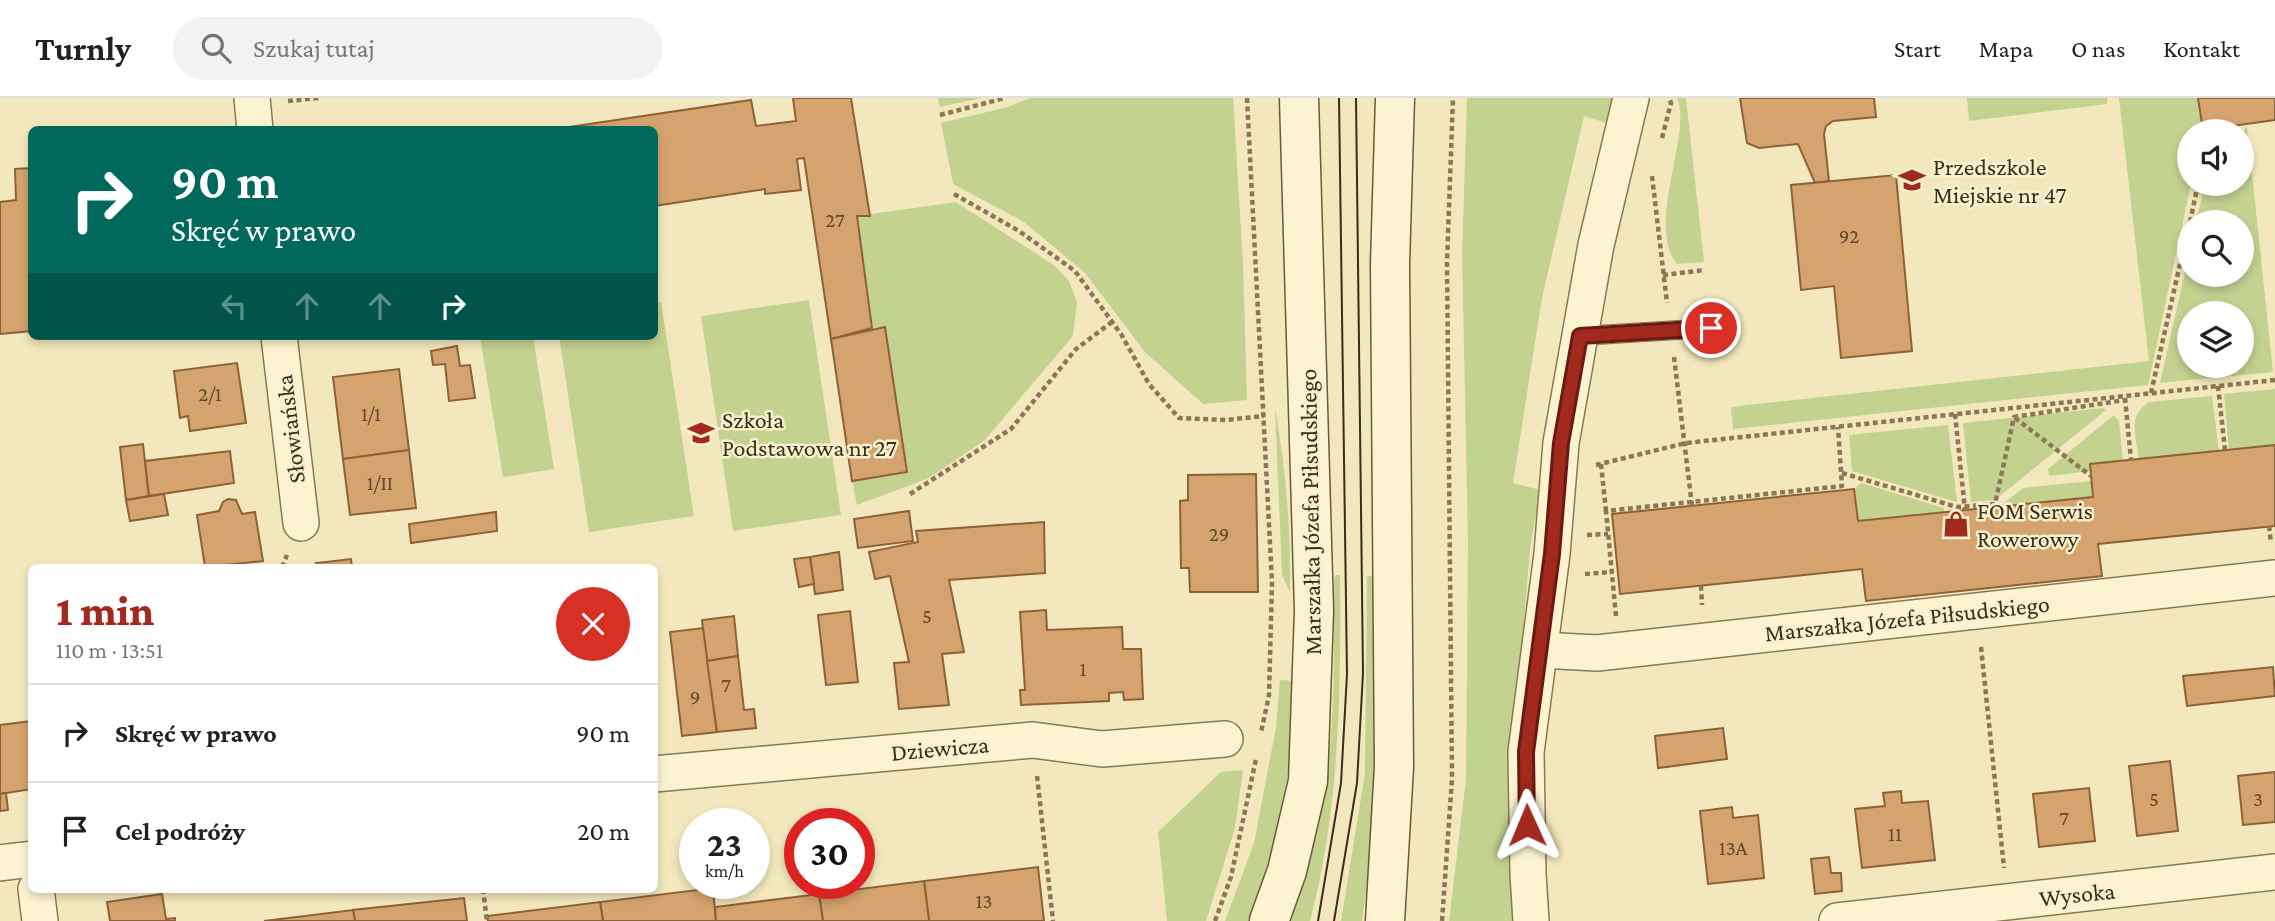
<!DOCTYPE html>
<html lang="pl">
<head>
<meta charset="utf-8">
<style>
  :root { --surface:#fff; --page:#f2f2f2; --text:#202124; --muted:#757577; --line:#e0e0e0; --accent:#a2291d }
  body { margin:0; font-family:"Crimson Pro",serif; background:var(--page); color:var(--text); height:100vh; display:flex; flex-direction:column; font-size:26px; white-space:nowrap }
  * { box-sizing:border-box; margin:0 }
  p { font-size:23px; color:var(--muted) }
  .icon { flex:none; width:38px; height:38px; fill:none; stroke:currentColor; stroke-width:2; stroke-linecap:round; stroke-linejoin:round }
  .map { position:relative; flex:1; overflow:hidden }
  .panel { position:absolute; left:28px; top:466px; width:630px; height:329px; display:flex; flex-direction:column; background:var(--surface); border-radius:10px; box-shadow:0 4px 10px #0003 }
  .panel>* { flex:none }
  .banner { position:absolute; left:28px; top:28px; width:630px; height:214px; border-radius:10px; box-shadow:0 4px 10px #0003; background:#00695c; color:#fff; overflow:hidden }
  .controls { position:absolute; left:2177px; top:21px; display:grid; gap:14px }
  .controls a { display:grid; place-items:center; width:77px; height:77px; border-radius:50%; background:var(--surface); box-shadow:0 4px 10px #0003; font-size:35px }
  .speed { position:absolute; left:679px; top:710px; display:flex; gap:14px; font-size:35px; font-weight:700; text-align:center }
  .speed>* { display:grid; place-content:center; width:91px; height:91px; border-radius:50%; background:var(--surface); box-shadow:0 4px 10px #0003; line-height:1 }
  .speed small { font-size:18px; font-weight:400 }
  .speed .limit { border:10px solid #d22; background:#fff; color:#111 }
  .pin { position:absolute; display:grid; place-items:center; width:60px; height:60px; color:#fff; margin:-30px; border:4px solid #fff; border-radius:50%; box-shadow:0 2px 7px #0007 }
  .me { position:absolute; width:77px; margin:-38px; rotate:359deg; stroke-linejoin:round; filter:drop-shadow(0 0 5px #0008) }
  .turn { display:flex; align-items:center; gap:24px; height:147px; padding:0 28px; font-size:32px }
  .turn .icon { width:91px; height:91px; stroke-width:2.5 }
  .turn b { display:block; font-size:49px; line-height:60px }
  .lanes { display:flex; align-items:center; height:66px; padding:0 28px; background:#0003; justify-content:center; gap:35px; direction:ltr }
  .lanes .off { opacity:.35 }
  .round { display:grid; place-items:center; flex:none; width:74px; height:74px; border-radius:37px; background:var(--page) }
  .summary { display:flex; align-items:center; justify-content:space-between; height:119px; padding:0 28px }
  h1 { font-size:42px; font-weight:800; line-height:52px; color:var(--accent) }
  ul { padding:0; list-style:none }
  li { display:flex; align-items:center; gap:21px; height:98px; padding:0 28px; border-top:2px solid var(--line) }
  li div { flex:1 }
  li b { display:block; font-size:26px }
  li em { font-style:normal }
  header { display:flex; align-items:center; gap:42px; box-sizing:border-box; height:98px; padding:0 35px; background:var(--surface); border-bottom:2px solid var(--line) }
  header strong { font-size:33px }
  nav { display:flex; gap:38px; margin-inline-start:auto; font-size:24px }
  .search { width:490px; height:63px; background:var(--page); display:flex; align-items:center; gap:18px; box-sizing:border-box; padding:0 24px; border-radius:38px; color:var(--muted); font-size:26px }
  .map>svg:first-child { display:block }
</style>
</head>
<body>
<header>
<strong>Turnly</strong>
<div class="search"><svg class="icon" aria-label="search" viewBox="0 0 24 24"><circle cx="10" cy="10" r="6"/><path d="M15 15l6 6"/></svg>Szukaj tutaj</div>
<nav><a>Start</a><a>Mapa</a><a>O nas</a><a>Kontakt</a></nav>
</header>
<div class="map">
<svg width="2275" height="823" viewBox="0 0 2275 823">
  <rect width="100%" height="100%" fill="#f3e8bd"/>
  <g fill="#c4d290" fill-rule="evenodd">
    <polygon points="938,0 981,0 940,9"/>
    <polygon points="1030,0 1233,0 1243,165 1247,302 1203,306 1145,254 1085,175 1024,124 953,86 941,25 1008,9"/>
    <polygon points="1467,0 1616,0 1609,26 1584,18 1542,200 1513,385 1540,392 1530,452 1513,656 1515,823 1449,823 1466,681 1468,445 1462,155"/>
    <path d="M1677,0H1686L1704,164L1677,166C1645,126 1693,35 1677,0Z"/>
    <polygon points="1967,0 2107,0 2107,6 1969,23"/>
    <polygon points="2119,0 2198,0 2203,32 2189,33 2191,86 2148,287 1733,331 1731,309 2149,263"/>
    <path d="M2247,28L2273,274L2160,285L2189,156V177H2242V124H2196L2205,86H2242V35ZM2189,215H2242V268H2189Z"/>
    <polygon points="956,104 1055,168 1069,183 1077,204 1073,238 985,342 929,380 857,407 852,383 907,374 885,229 872,230 857,118"/>
    <polygon points="809,202 841,417 733,433 701,218"/>
    <polygon points="661,204 694,418 589,434 559,238 654,238 655,205"/>
    <polygon points="533,238 554,371 503,379 480,239"/>
    <polygon points="2275,291 2275,347 2229,352 2224,296"/>
    <path d="M2212,298L2219,353L2139,361C2136,338 2127,318 2149,304Z"/>
    <path d="M1275,310C1286,371 1291,431 1290,494L1282,477Z"/>
    <polygon points="2103,310 2106,312 1995,402 1971,404 1963,325"/>
    <polygon points="2114,317 2119,323 2123,362 2090,366 2090,373 2049,378 2048,371"/>
    <polygon points="1948,327 1957,404 1852,373 1849,337"/>
    <polygon points="2091,383 2093,399 2000,408 2023,390"/>
    <polygon points="1861,385 1944,410 1944,414 1858,423 1854,391"/>
    <path d="M1336,477H1340C1341,594 1340,709 1310,823H1290C1299,794 1310,765 1317,735C1336,652 1334,566 1334,482Z"/>
    <path d="M1367,478H1373C1375,594 1380,709 1362,823H1341L1365,675Z"/>
    <polygon points="1280,582 1294,583 1291,661 1271,756 1249,823 1225,823 1254,745 1276,629"/>
    <polygon points="1243,672 1235,730 1206,823 1167,823 1158,734 1221,674"/>
  </g>
  <g fill="#d5a36e" stroke="#8e6237" stroke-width="2">
    <polygon points="793,0 851,0 870,118 857,118 872,230 831,241 804,60 797,61 801,92 765,96 765,91 654,108 654,32 549,32 751,2 756,28 796,23"/>
    <polygon points="1740,0 1874,0 1876,19 1833,23 1826,28 1824,36 1829,83 1815,85 1798,46 1759,50 1747,45"/>
    <polygon points="2198,0 2275,0 2275,22 2203,32"/>
    <polygon points="32,70 32,233 0,236 0,104 16,102 15,71"/>
    <polygon points="1896,77 1912,253 1841,260 1834,188 1801,192 1791,87"/>
    <polygon points="885,229 907,374 852,383 831,241"/>
    <polygon points="457,248 460,268 470,267 475,300 449,303 445,266 433,267 431,253"/>
    <polygon points="237,265 246,325 190,333 188,318 180,320 174,273"/>
    <polygon points="399,271 409,352 343,361 333,279"/>
    <polygon points="143,346 149,398 126,402 120,349"/>
    <polygon points="2275,347 2275,428 2098,446 2102,478 1866,503 1862,471 1620,496 1612,416 1854,391 1858,423 2093,399 2090,366"/>
    <polygon points="409,352 416,410 350,417 343,361"/>
    <polygon points="230,353 234,385 149,398 145,363"/>
    <polygon points="1256,376 1258,494 1190,494 1189,470 1181,470 1180,403 1188,402 1188,377"/>
    <polygon points="164,396 168,417 130,423 126,402"/>
    <polygon points="228,401 236,402 242,416 255,414 263,463 205,469 197,417 219,413 223,404"/>
    <polygon points="909,413 913,443 858,450 854,421"/>
    <polygon points="496,414 497,433 411,445 409,426"/>
    <polygon points="1044,424 1045,475 949,482 964,554 942,556 949,607 899,611 894,565 909,564 890,478 875,481 869,454 918,444 916,433"/>
    <polygon points="839,454 843,492 815,496 810,459"/>
    <polygon points="810,459 814,486 799,489 794,461"/>
    <polygon points="351,461 352,469 317,469 316,465"/>
    <polygon points="1046,512 1047,532 1122,529 1123,551 1141,551 1143,601 1124,602 1123,594 1109,595 1109,603 1021,607 1020,592 1025,592 1020,514"/>
    <polygon points="850,513 858,584 826,587 818,517"/>
    <polygon points="734,518 738,558 707,563 702,522"/>
    <polygon points="703,530 717,634 682,638 670,534"/>
    <polygon points="738,558 744,612 754,611 756,630 717,634 707,563"/>
    <polygon points="2273,569 2275,598 2187,608 2183,578"/>
    <polygon points="32,623 32,691 0,696 0,627"/>
    <polygon points="1723,630 1727,661 1658,670 1655,638"/>
    <polygon points="2170,663 2178,733 2137,738 2129,668"/>
    <polygon points="2275,674 2275,724 2243,727 2238,678"/>
    <polygon points="2089,690 2095,743 2039,749 2033,696"/>
    <polygon points="1901,693 1902,705 1928,703 1935,762 1862,770 1855,711 1885,708 1883,695"/>
    <polygon points="6,695 8,712 0,713 0,696"/>
    <polygon points="1732,709 1733,720 1758,717 1764,780 1708,786 1700,713"/>
    <polygon points="1829,759 1831,775 1841,775 1842,793 1815,796 1811,761"/>
    <polygon points="1038,769 1044,823 929,823 924,783"/>
    <polygon points="924,783 929,823 823,823 819,796"/>
    <polygon points="713,790 716,823 603,823 600,804"/>
    <polygon points="162,796 166,821 175,820 175,823 110,823 107,804"/>
    <polygon points="819,796 823,823 716,823 715,809"/>
    <polygon points="464,800 467,823 355,823 353,812"/>
    <polygon points="600,804 603,823 488,823 487,818"/>
    <polygon points="353,812 355,823 264,823"/>
  </g>
  <g fill="none" stroke-linecap="round" stroke-linejoin="round">
    <g stroke="#8c7754" stroke-width="20">
      <polyline id="service" points="1580,238 1711,230"/>
    </g>
    <g stroke="#8c7754" stroke-width="38">
      <g id="minor">
        <polyline points="252,0 255,32"/>
        <polyline points="279,238 301,425"/>
        <polyline points="1540,552 1597,555 2275,480"/>
        <polyline points="654,676 1033,642 1102,651 1225,641"/>
        <polyline points="0,765 32,761"/>
        <polyline points="36,791 40,823"/>
        <polyline points="1531,823 1528,776 1526,654 1552,456 1561,345 1596,147 1631,0"/>
        <polyline points="1837,823 2275,774"/>
      </g>
    </g>
    <g stroke="#6e5837" stroke-width="41">
      <g id="secondary">
        <polyline points="1269,823 1287,773 1308,683 1314,513 1299,0"/>
        <polyline points="1385,823 1394,669 1390,166 1395,0"/>
      </g>
    </g>
    <g stroke="#8c7754" stroke-width="4.5" stroke-dasharray="5 3.5" stroke-linecap="butt">
      <polyline points="1247,0 1272,485 1269,597 1261,635"/>
      <polyline points="288,3 319,0"/>
      <polyline points="940,17 1005,0"/>
      <polyline points="2210,33 2211,31"/>
      <polyline points="2235,33 2241,27"/>
      <polyline points="1662,40 1671,5 1669,0"/>
      <polyline points="1652,78 1667,205"/>
      <polyline points="954,96 1019,133 1075,173 1121,236 1149,286 1179,320 1226,322 1264,318"/>
      <polyline points="2190,124 2198,86"/>
      <polyline points="1663,177 1705,172"/>
      <polyline points="1674,259 1692,408"/>
      <polyline points="2218,288 2225,352"/>
      <polyline points="2151,295 2189,126"/>
      <polyline points="2125,300 2131,362"/>
      <polyline points="1955,316 1965,412"/>
      <polyline points="2015,320 2091,378"/>
      <polyline points="1601,366 1606,413"/>
      <polyline points="1596,367 1686,345 2275,282"/>
      <polyline points="1842,375 1957,409 1995,406 2014,319 2125,302"/>
      <polyline points="910,396 1011,331 1076,251 1112,224"/>
      <polyline points="2269,428 2271,445"/>
      <polyline points="1587,437 1608,436"/>
      <polyline points="282,469 287,457"/>
      <polyline points="1585,476 1612,474"/>
      <polyline points="1701,488 1702,507"/>
      <polyline points="1616,518 1606,413 1842,388 1838,329"/>
      <polyline points="1981,549 2004,770"/>
      <polyline points="1037,678 1053,823"/>
      <polyline points="483,791 487,823"/>
      <polyline points="1215,823 1231,779 1256,661"/>
      <polyline points="1442,823 1452,681 1447,164 1453,0"/>
    </g>
    <use href="#service" stroke="#fcf4d1" stroke-width="18"/>
    <use href="#minor" stroke="#fcf4d1" stroke-width="35"/>
    <use href="#secondary" stroke="#fcf4d1" stroke-width="38"/>
    <g stroke="#3a2d1b" stroke-width="2">
      <polyline points="1318,823 1341,685 1347,576 1339,0"/>
      <polyline points="1334,823 1357,685 1363,575 1356,0"/>
    </g>
  </g>
  <g fill="none" stroke-linecap="round" stroke-linejoin="round">
    <g stroke="#691b13" stroke-width="18">
      <polyline id="route" points="1527,727 1526,654 1552,456 1561,345 1580,238 1711,230"/>
    </g>
    <use href="#route" stroke="#a2291d" stroke-width="12"/>
  </g>
  <defs>
    <g id="school-bare" transform="scale(2.1)"><path d="M0-5L7-2L0 1L-7-2ZM-4 1L0 2.5L4 1V4Q0 6-4 4Z" fill="#a2291d" stroke="#f9f1cd" stroke-width="2.5" paint-order="stroke"/></g>
    <g id="shop-bare" transform="scale(2.1)"><path d="M-5-2.5h2.3a2.7 3.5 0 0 1 5.4 0H5L5.5 6h-11ZM-1.5-2.5h3a1.5 2.3 0 0 0-3 0Z" fill="#a2291d" stroke="#f9f1cd" stroke-width="2.5" paint-order="stroke"/></g>
  </defs>
  <g fill-rule="evenodd">
    <use href="#school-bare" x="1912" y="82"/>
    <use href="#school-bare" x="701" y="335"/>
    <use href="#shop-bare" x="1956" y="426"/>
  </g>
  <g text-anchor="middle" dominant-baseline="central" stroke-width="5" stroke-linejoin="round" paint-order="stroke">
    <g font-size="21" fill="#614a30">
      <text x="835" y="122">27</text>
      <text x="1849" y="138">92</text>
      <text x="210" y="296">2/1</text>
      <text x="371" y="316">1/1</text>
      <text x="380" y="385">1/II</text>
      <text x="1219" y="436">29</text>
      <text x="927" y="518">5</text>
      <text x="1083" y="571">1</text>
      <text x="726" y="587">7</text>
      <text x="695" y="599">9</text>
      <text x="2154" y="701">5</text>
      <text x="2258" y="701">3</text>
      <text x="2064" y="720">7</text>
      <text x="1895" y="736">11</text>
      <text x="1733" y="750">13A</text>
      <text x="984" y="803">13</text>
    </g>
    <g font-size="24" fill="#3a2d1b" stroke="#f9f1cd" text-anchor="start">
      <text x="1933" y="68">Przedszkole<tspan x="1933" dy="28">Miejskie nr 47</tspan></text>
      <text x="722" y="321">Szkoła<tspan x="722" dy="28">Podstawowa nr 27</tspan></text>
      <text x="1977" y="412">FOM Serwis<tspan x="1977" dy="28">Rowerowy</tspan></text>
    </g>
    <g font-size="24" fill="#3a2d1b" stroke="#f9f1cd">
      <text transform="translate(290 331) rotate(-97)">Słowiańska</text>
      <text transform="translate(1310 414) rotate(-91)">Marszałka Józefa Piłsudskiego</text>
      <text transform="translate(1907 520) rotate(-6)">Marszałka Józefa Piłsudskiego</text>
      <text transform="translate(940 650) rotate(-5)">Dziewicza</text>
      <text transform="translate(2077 796) rotate(-6)">Wysoka</text>
    </g>
  </g>
</svg>
<div class="controls">
<a><svg class="icon" aria-label="sound" viewBox="0 0 24 24"><path d="M4 9h4l5-4v14l-5-4H4zM17 9q2 3 0 6"/></svg></a>
<a><svg class="icon" aria-label="search" viewBox="0 0 24 24"><circle cx="10" cy="10" r="6"/><path d="M15 15l6 6"/></svg></a>
<a><svg class="icon" aria-label="layers" viewBox="0 0 24 24"><path d="M12 4l9 5-9 5-9-5zM3 14l9 5 9-5"/></svg></a>
</div>
<div class="speed"><div>23<small>km/h</small></div><div class="limit">30</div></div>
<div class="pin" style="left:1711px;top:230px;background:#d93025"><svg class="icon" aria-label="arrive" viewBox="0 0 24 24"><path d="M6 21V4h12l-3 4 3 4H6"/></svg></div>
<svg class="me" style="left:1527px;top:727px" viewBox="-20 -20 40 40"><path d="M0-17L14 15 0 8-14 15z" fill="#a2291d" stroke="#fff" stroke-width="4"/></svg>
<div class="banner">
<div class="turn"><svg class="icon" aria-label="right" viewBox="0 0 24 24"><path d="M7 20v-9h11M14 6l5 5-5 5"/></svg><div><b>90 m</b>Skręć w prawo</div></div>
<div class="lanes"><svg class="icon off" aria-label="left" viewBox="0 0 24 24"><path d="M17 20v-9H6M10 6l-5 5 5 5"/></svg><svg class="icon off" aria-label="ahead" viewBox="0 0 24 24"><path d="M12 20V5M6 11l6-6 6 6"/></svg><svg class="icon off" aria-label="ahead" viewBox="0 0 24 24"><path d="M12 20V5M6 11l6-6 6 6"/></svg><svg class="icon" aria-label="right" viewBox="0 0 24 24"><path d="M7 20v-9h11M14 6l5 5-5 5"/></svg></div>
</div>
<section class="panel">
<div class="summary"><div><h1>1 min</h1><p>110 m · 13:51</p></div><a class="round" style="background:#d93025;color:#fff"><svg class="icon" aria-label="close" viewBox="0 0 24 24"><path d="M6 6l12 12M18 6L6 18"/></svg></a></div>
<ul>
<li><svg class="icon" aria-label="right" viewBox="0 0 24 24"><path d="M7 20v-9h11M14 6l5 5-5 5"/></svg><div><b>Skręć w prawo</b></div><em>90 m</em></li>
<li><svg class="icon" aria-label="arrive" viewBox="0 0 24 24"><path d="M6 21V4h12l-3 4 3 4H6"/></svg><div><b>Cel podróży</b></div><em>20 m</em></li>
</ul>
</section>
</div>
</body>
</html>
